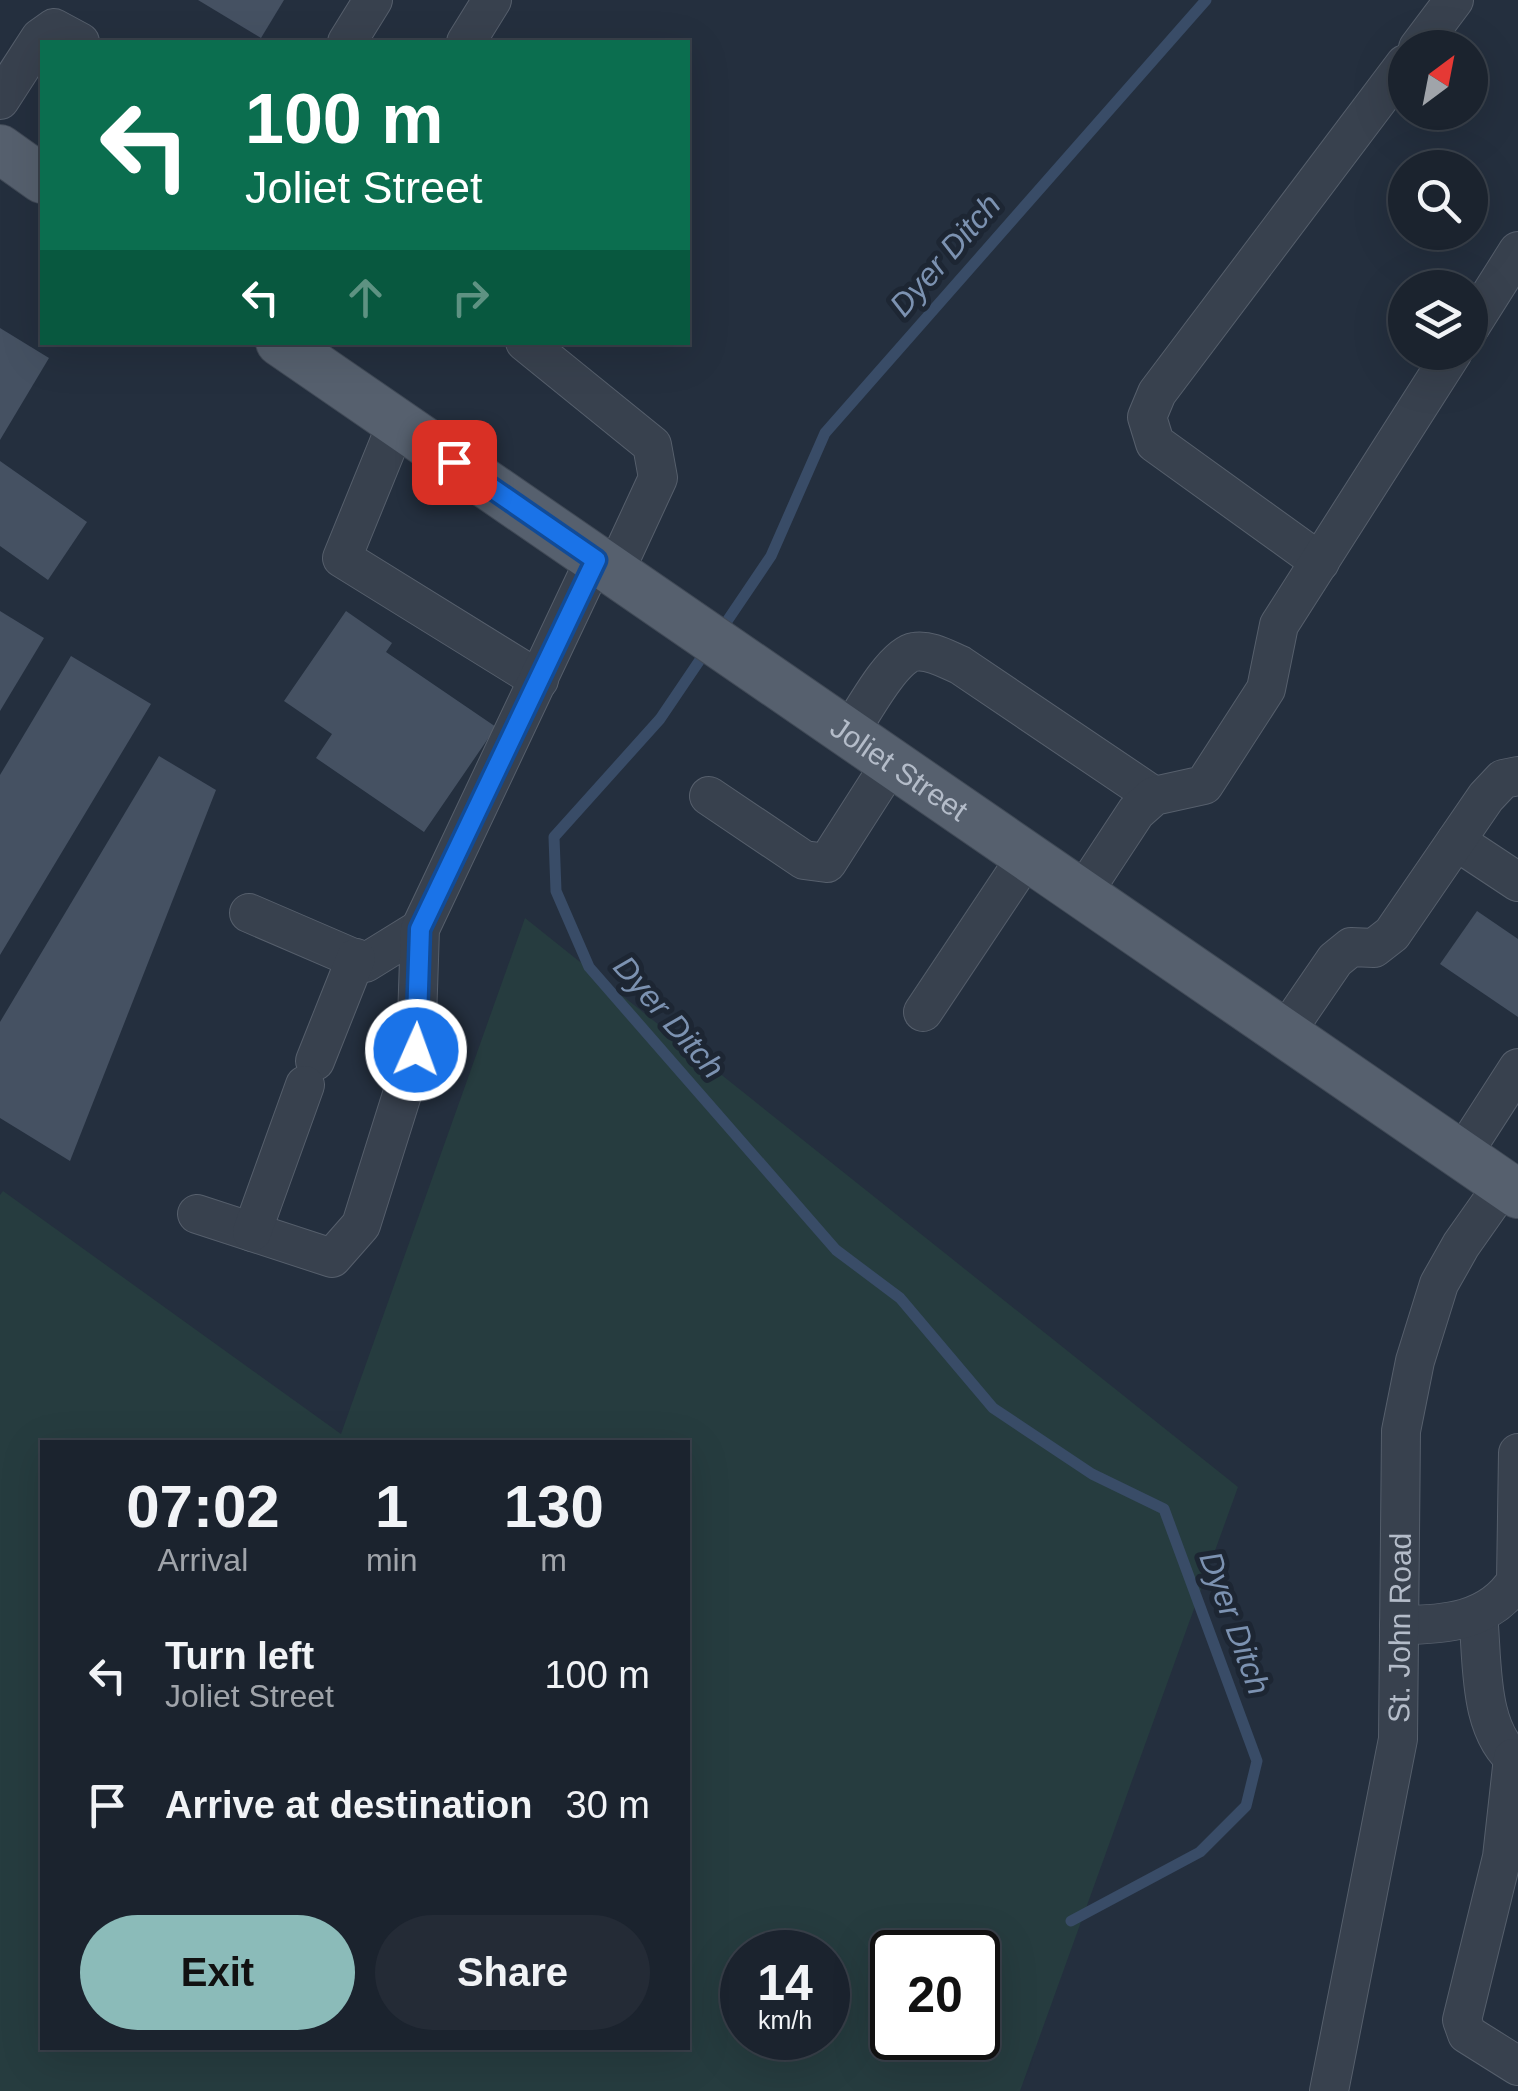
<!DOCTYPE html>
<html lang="en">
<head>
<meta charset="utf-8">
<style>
  :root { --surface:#1b232e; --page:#242b36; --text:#f1f3f6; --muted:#a0a4aa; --line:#39404a; --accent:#8bbbb9 }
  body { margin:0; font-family:Helvetica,sans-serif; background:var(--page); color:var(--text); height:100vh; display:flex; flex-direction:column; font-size:38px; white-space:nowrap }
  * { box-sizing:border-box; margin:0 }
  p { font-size:32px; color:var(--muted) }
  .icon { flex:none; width:55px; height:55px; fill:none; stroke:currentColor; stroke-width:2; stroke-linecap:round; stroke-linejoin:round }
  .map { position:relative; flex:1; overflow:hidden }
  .sheet { position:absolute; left:40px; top:1440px; width:650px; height:610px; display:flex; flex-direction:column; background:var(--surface); border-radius:0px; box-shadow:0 10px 40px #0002,0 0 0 2px var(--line) }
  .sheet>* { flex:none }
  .guide { position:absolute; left:40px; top:40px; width:650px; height:305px; border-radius:0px; box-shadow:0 10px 40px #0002,0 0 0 2px var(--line); background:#0b6e4f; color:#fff; overflow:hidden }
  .needle { width:65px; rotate:32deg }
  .buttons { position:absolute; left:1388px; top:30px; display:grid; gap:20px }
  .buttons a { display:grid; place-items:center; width:100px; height:100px; border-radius:50%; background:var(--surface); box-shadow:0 10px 40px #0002,0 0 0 2px var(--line); font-size:50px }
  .speed { position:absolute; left:720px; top:1930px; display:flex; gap:20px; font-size:50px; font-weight:700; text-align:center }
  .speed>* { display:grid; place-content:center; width:130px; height:130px; border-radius:50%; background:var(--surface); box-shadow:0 10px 40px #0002,0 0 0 2px var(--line); line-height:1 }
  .speed small { font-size:25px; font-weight:400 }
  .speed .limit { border:5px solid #111; border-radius:15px; background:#fff; color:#111 }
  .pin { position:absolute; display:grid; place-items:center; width:85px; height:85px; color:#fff; margin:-42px; border-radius:20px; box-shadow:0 5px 15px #0006 }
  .me { position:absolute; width:110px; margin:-55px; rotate:2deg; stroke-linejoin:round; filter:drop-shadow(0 0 8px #0008) }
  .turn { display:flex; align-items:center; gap:35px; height:210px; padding:0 40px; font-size:45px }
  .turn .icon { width:130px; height:130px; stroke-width:2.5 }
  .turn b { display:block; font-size:70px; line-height:85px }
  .lanes { display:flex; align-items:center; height:95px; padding:0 40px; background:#0003; justify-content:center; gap:50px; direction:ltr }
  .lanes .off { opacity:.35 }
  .eta { display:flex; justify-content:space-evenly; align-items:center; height:170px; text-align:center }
  .eta b { font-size:60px; font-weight:600; line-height:70px }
  .button { display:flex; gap:20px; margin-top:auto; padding:20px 40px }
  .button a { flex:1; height:115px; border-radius:60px; background:var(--accent); color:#111; font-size:40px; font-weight:600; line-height:115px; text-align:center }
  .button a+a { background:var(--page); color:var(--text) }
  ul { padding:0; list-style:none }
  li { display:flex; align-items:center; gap:30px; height:130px; padding:0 40px }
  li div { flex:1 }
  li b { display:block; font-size:38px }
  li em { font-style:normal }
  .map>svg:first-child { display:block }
</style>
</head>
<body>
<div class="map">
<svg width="1518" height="2091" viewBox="0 0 1518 2091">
  <rect width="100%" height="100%" fill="#242f3e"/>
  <path fill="#263c3f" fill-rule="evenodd" d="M525,918L1238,1487L1020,2091H0V1195L3,1191L341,1434ZM42,1442H688V2048H42ZM742,1952H828V2038H742ZM892,1952H978V2038H892Z"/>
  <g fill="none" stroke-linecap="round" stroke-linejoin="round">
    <g stroke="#394c67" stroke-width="11">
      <polyline points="719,633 771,556 825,433 1206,0"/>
      <polyline points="708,648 660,719 554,837 556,891 589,967 836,1250 900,1298 993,1408 1092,1474 1164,1509 1257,1761 1246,1806 1200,1852 1071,1921"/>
    </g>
  </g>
  <g fill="#455162">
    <polygon points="198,0 284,0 261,38"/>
    <polygon points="0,328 49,358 0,440"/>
    <polygon points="0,461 87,522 48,580 0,546"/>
    <polygon points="0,611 44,638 0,711"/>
    <polygon points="346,611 392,643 386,652 496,727 424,832 316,758 332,734 284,701"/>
    <polygon points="71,656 151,704 0,955 0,775"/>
    <polygon points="159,756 216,790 70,1161 0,1118 0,1022"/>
    <polygon points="1477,911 1518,939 1518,1017 1440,964"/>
  </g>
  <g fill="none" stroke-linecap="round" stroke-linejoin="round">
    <g stroke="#565f6c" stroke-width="40">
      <g id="minor">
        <polyline points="347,42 373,0"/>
        <polyline points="466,42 492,0"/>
        <polyline points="1418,48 1454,0"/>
        <polyline points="0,100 40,38 54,28 80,42"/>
        <polyline points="1470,327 1518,251"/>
        <polyline points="525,342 652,445 658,478 614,573"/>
        <polyline points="397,423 342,558 539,680"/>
        <polyline points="1320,562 1155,443 1147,417 1157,393 1405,64"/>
        <path d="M849,733C861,715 893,655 914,652C929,649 946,659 960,665L1154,796"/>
        <polyline points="709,796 804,860 827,863 891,763"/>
        <polyline points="1456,841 1518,882"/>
        <polyline points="1082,894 1136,812 1154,796 1204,785 1266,689 1279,625 1453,352"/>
        <polyline points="249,913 365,963 420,929"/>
        <polyline points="923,1012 1027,856"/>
        <polyline points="1285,1033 1335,960 1351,947 1374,948 1392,934 1486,797 1503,779 1518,776"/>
        <polyline points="315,1061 356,958"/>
        <polyline points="1462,1155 1518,1068"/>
        <polyline points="197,1214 332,1258 361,1225 416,1050 420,929 595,559"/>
        <polyline points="252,1232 305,1085"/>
        <path d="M1478,1614C1483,1660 1477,1731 1518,1762"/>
        <path d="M1399,1625C1444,1625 1490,1622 1516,1581L1518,1453"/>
        <polyline points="1513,1758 1502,1857 1462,2020 1467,2034 1518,2066"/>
        <path id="s1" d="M1329,2091L1398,1739L1401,1431L1415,1361L1439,1284L1461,1245L1504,1184"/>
      </g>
    </g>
    <g stroke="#414a57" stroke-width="50">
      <g id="major">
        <polyline points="0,149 42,179"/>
        <path id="s2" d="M280,342L1518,1194"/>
      </g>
    </g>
    <use href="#minor" stroke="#38414e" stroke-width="38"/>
    <use href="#major" stroke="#56606e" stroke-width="48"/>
  </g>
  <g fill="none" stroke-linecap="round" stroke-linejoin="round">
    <g stroke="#114b97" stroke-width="25">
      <polyline id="route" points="416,1050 420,929 596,560 454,462"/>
    </g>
    <use href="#route" stroke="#1a73e8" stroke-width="18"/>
  </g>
  <g text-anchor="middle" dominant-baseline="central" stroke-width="10" stroke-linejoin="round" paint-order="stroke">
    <g font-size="30" fill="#b4bcc9" stroke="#1d2633">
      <text stroke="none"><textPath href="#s2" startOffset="752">Joliet Street</textPath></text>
      <text stroke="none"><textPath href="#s1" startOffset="470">St. John Road</textPath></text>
    </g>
    <g font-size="32" font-style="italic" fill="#7c92b1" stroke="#1d2633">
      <text transform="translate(945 255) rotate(-49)">Dyer Ditch</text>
      <text transform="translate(669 1017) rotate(49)">Dyer Ditch</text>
      <text transform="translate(1235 1623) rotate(70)">Dyer Ditch</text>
    </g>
  </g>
</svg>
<div class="buttons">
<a><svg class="needle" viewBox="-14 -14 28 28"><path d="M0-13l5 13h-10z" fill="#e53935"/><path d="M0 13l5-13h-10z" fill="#a0a4aa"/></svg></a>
<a><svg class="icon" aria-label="search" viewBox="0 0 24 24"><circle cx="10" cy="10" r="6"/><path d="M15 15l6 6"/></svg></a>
<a><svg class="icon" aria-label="layers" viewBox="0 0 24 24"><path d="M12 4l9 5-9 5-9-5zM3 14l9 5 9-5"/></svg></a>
</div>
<div class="speed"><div>14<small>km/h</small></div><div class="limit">20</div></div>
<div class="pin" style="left:454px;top:462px;background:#d93025"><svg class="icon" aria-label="arrive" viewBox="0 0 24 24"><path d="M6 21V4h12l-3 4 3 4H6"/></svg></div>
<svg class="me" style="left:416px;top:1050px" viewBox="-20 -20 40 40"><circle r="17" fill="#1a73e8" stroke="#fff" stroke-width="3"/><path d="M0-11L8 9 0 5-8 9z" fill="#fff"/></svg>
<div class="guide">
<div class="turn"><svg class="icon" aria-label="left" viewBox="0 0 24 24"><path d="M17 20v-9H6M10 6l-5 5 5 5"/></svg><div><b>100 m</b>Joliet Street</div></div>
<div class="lanes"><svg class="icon" aria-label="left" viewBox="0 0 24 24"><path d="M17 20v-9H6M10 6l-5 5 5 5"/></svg><svg class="icon off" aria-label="ahead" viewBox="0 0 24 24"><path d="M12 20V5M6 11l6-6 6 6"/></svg><svg class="icon off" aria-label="right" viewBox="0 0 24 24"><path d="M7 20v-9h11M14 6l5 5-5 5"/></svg></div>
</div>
<section class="sheet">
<div class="eta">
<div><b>07:02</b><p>Arrival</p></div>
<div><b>1</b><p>min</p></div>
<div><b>130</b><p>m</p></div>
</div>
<ul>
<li><svg class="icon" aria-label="left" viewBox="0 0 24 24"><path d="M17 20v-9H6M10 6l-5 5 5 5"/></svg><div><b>Turn left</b><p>Joliet Street</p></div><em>100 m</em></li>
<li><svg class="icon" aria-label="arrive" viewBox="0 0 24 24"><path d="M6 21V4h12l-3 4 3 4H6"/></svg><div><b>Arrive at destination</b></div><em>30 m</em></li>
</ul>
<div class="button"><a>Exit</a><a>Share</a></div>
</section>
</div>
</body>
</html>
